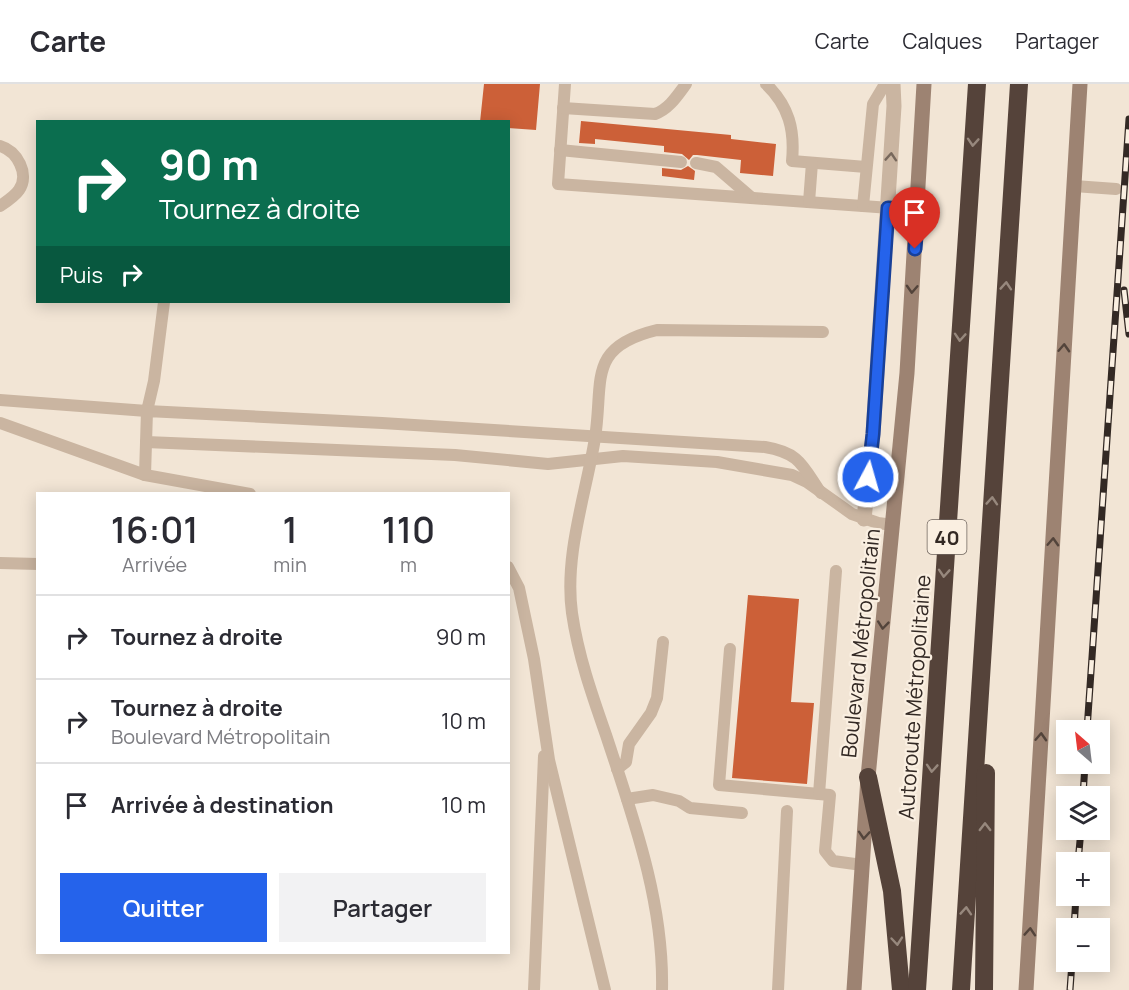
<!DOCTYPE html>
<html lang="fr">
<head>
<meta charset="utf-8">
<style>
  :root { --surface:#fff; --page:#f2f2f3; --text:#2b2b33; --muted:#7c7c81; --line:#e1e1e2; --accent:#2563eb }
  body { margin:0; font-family:Manrope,sans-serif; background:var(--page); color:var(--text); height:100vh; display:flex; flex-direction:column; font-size:22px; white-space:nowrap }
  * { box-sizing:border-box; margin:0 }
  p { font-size:20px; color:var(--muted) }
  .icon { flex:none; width:33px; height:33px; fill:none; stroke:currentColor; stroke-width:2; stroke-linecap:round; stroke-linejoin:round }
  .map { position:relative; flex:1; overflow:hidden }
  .details { position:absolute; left:36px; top:408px; width:474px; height:462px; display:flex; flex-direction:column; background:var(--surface); border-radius:0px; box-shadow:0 3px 15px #0003 }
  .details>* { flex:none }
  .top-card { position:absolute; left:36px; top:36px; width:474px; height:183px; border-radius:0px; box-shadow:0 3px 15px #0003; background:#0b6e4f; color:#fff; overflow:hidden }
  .needle { width:39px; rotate:332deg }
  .fabs { position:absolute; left:1056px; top:636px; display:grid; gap:12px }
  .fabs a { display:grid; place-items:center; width:54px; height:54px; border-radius:0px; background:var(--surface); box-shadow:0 3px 15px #0003; font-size:30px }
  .pin { position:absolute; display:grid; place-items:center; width:51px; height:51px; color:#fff; margin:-62px -26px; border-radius:50% 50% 50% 0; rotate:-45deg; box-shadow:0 0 6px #0007 }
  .pin .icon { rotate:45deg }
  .me { position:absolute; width:66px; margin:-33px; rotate:6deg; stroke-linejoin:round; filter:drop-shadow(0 0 4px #0008) }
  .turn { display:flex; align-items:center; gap:21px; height:126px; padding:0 24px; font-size:27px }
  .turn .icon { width:78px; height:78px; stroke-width:2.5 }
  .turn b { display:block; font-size:42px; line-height:51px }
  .then { display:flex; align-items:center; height:57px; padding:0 24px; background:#0003; gap:12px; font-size:22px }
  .eta { display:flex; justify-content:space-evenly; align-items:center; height:102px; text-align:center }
  .eta b { font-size:36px; font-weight:600; line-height:42px }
  .action { display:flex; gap:12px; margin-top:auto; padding:12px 24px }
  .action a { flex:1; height:69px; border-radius:0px; background:var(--accent); color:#fff; font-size:24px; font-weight:600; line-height:69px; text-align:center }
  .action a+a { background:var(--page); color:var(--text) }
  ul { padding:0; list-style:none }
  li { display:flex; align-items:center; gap:18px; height:84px; padding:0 24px; border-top:2px solid var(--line) }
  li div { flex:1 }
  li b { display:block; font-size:22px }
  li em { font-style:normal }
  header { display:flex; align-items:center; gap:36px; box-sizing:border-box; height:84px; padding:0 30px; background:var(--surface); border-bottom:2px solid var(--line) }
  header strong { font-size:28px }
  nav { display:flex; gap:33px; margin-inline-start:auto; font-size:21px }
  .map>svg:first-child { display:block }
</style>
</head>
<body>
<header>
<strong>Carte</strong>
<nav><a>Carte</a><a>Calques</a><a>Partager</a></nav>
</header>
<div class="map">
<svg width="1129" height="906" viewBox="0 0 1129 906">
  <rect width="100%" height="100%" fill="#f2e5d5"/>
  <g fill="#cc6038">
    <polygon points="484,0 540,0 536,46 508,44 508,38 480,38"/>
    <polygon points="581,37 731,51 731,55 776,60 773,92 740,89 741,76 697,71 693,71 689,76 682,70 664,68 664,62 595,55 595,60 579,59"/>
    <polygon points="688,82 695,87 694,96 662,92 662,84 681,86"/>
    <polygon points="748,511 799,515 791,618 814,619 807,700 732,694"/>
  </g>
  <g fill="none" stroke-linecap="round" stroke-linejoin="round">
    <g stroke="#cab5a1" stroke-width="12">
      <polyline points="565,0 558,100 918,126"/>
      <path d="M766,0C789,22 795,46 792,77L866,83"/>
      <path d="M563,24L655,30C669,25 677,12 686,0"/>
      <path d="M0,62C17,67 30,90 19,106C15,112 6,118 0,122"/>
      <polyline points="560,66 681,78"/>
      <polyline points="696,79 716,83 752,114"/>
      <polyline points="1074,102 1116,105"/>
      <polyline points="809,118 812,79"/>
      <polyline points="863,122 873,20 885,0"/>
      <polyline points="0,316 147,327 154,297 164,218"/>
      <polyline points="0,339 145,391"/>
      <polyline points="146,358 455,371 548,380 623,372 717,378 792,391 807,398 852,430 878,439 893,441"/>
      <path d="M250,410L145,391L147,327L382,339L765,363C800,369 802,381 821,409"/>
      <polyline points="0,479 38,480"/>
      <polyline points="508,483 519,504 534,575 549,676 605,906"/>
      <polyline points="730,565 719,701 830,711 825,767 833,777 862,781"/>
      <polyline points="617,685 626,678 629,660 651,629 657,614 663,558"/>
      <polyline points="819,710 836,487"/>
      <polyline points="627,715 653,711 679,717 690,724 742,729"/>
      <polyline points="534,906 544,672"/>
      <path d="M662,906C664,818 633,733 606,651C592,611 578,571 572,529C564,471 586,410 595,354C604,297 586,263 657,246L823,248"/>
      <polyline points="778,906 787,727"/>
    </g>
    <polyline stroke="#cab5a1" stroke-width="15" points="864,435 873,350 894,22 893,0"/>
    <g stroke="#9d8372" stroke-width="15">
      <polyline points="854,906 868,693 907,289 924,0"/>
      <polyline points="1026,906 1080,0"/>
    </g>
    <g stroke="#55433a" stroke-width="18">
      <polyline points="868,693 892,807 901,906"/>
      <polyline points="917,906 977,0"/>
      <polyline points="961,906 1019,0"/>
      <polyline points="984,906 986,689"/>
    </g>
    <g stroke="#332924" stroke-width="7">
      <g id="rail">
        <polyline points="1124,206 1129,250"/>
        <polyline points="1087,646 1129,35"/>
        <polyline points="1083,712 1085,680"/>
        <polyline points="1078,778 1081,746"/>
        <polyline points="1074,844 1076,812"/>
        <polyline points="1070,906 1072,878"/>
      </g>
    </g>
    <use href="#rail" stroke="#faefe1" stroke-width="4.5" stroke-dasharray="14" stroke-linecap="butt"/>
  </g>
  <defs><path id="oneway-chevron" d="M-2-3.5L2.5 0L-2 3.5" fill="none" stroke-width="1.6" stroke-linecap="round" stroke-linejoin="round" transform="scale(1.5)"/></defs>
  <g stroke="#97887d">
    <use href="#oneway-chevron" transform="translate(973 58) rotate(94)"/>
    <use href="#oneway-chevron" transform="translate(1006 202) rotate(-86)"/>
    <use href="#oneway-chevron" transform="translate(960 253) rotate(94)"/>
    <use href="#oneway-chevron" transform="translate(992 417) rotate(-86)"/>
    <use href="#oneway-chevron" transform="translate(944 489) rotate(94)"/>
    <use href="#oneway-chevron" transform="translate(932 684) rotate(94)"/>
    <use href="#oneway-chevron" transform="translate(985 743) rotate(-90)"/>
    <use href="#oneway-chevron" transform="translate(966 827) rotate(-86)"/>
    <use href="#oneway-chevron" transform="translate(897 857) rotate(85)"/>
  </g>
  <use stroke="#77685c" href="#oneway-chevron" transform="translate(891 73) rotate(-86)"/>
  <g stroke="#53443b">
    <use href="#oneway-chevron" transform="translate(912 205) rotate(93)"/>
    <use href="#oneway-chevron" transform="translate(1064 264) rotate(-87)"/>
    <use href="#oneway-chevron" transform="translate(1053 458) rotate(-87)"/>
    <use href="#oneway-chevron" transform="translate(883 541) rotate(96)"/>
    <use href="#oneway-chevron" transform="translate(1041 653) rotate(-87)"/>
    <use href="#oneway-chevron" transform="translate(864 751) rotate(94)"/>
    <use href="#oneway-chevron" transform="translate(1030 848) rotate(-86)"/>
  </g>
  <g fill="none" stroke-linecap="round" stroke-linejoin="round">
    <g stroke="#184099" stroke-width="15">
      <polyline id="route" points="868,393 873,350 888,124 918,126 915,165"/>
    </g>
    <use href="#route" stroke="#2563eb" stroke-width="10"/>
  </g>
  <g text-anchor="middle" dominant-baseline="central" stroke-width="4.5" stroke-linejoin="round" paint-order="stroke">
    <rect fill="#faefe1" stroke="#6f645d" stroke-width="1.5" x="927.5" y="436" width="39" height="34" rx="4.5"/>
    <g font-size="20" font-weight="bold" fill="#332924">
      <text x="947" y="453">40</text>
    </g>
    <g font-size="21" fill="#332924" stroke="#faefe1">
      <text transform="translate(860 559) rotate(-84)">Boulevard Métropolitain</text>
      <text transform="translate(914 613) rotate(-86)">Autoroute Métropolitaine</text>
    </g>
  </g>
</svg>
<div class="fabs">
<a><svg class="needle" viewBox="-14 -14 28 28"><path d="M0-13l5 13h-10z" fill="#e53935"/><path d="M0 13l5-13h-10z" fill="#7c7c81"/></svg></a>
<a><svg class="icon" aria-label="layers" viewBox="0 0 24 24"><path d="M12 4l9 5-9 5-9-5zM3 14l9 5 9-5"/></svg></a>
<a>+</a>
<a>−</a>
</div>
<div class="pin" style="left:915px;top:165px;background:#d93025"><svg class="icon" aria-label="arrive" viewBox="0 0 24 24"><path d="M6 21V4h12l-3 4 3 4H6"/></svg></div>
<svg class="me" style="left:868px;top:393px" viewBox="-20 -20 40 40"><circle r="17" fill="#2563eb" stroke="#fff" stroke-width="3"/><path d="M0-11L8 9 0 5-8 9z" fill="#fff"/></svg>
<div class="top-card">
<div class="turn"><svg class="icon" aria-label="right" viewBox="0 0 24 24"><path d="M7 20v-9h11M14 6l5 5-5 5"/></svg><div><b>90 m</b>Tournez à droite</div></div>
<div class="then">Puis<svg class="icon" aria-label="right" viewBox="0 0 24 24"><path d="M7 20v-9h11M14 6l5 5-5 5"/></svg></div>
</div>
<section class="details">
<div class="eta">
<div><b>16:01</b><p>Arrivée</p></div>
<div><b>1</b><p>min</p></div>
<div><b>110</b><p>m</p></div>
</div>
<ul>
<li><svg class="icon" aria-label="right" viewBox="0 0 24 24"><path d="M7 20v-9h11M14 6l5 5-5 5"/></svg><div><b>Tournez à droite</b></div><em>90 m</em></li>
<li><svg class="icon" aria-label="right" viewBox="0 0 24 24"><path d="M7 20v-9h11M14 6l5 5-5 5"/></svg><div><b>Tournez à droite</b><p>Boulevard Métropolitain</p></div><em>10 m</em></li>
<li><svg class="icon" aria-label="arrive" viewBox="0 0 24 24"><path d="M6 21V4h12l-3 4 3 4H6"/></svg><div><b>Arrivée à destination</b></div><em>10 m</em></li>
</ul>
<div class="action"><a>Quitter</a><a>Partager</a></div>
</section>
</div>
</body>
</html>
